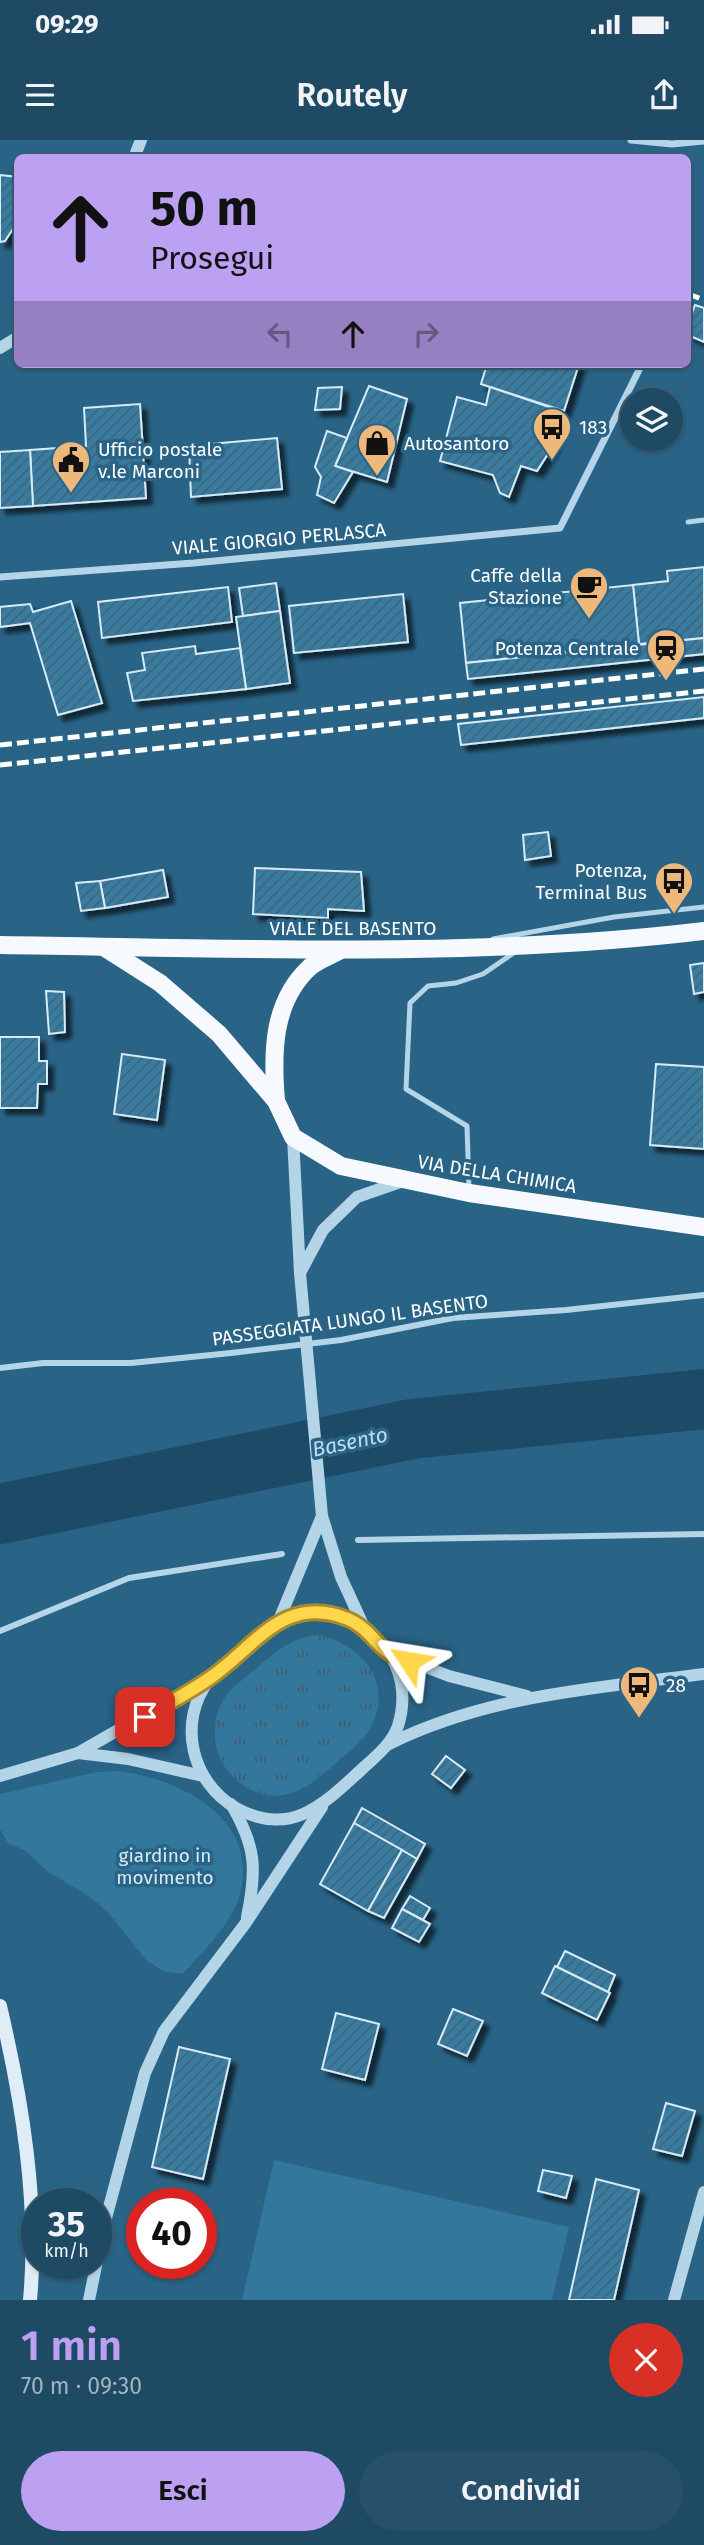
<!DOCTYPE html>
<html lang="it">
<head>
<meta charset="utf-8">
<style>
  :root { --surface:#1f4a64; --page:#27516a; --text:#f1f3f6; --muted:#a1b3bf; --line:#3c6278; --accent:#bca0f2 }
  body { margin:0; font-family:"Fira Sans",sans-serif; background:var(--page); color:var(--text); height:100vh; display:flex; flex-direction:column; font-size:26px; white-space:nowrap }
  * { box-sizing:border-box; margin:0 }
  p { font-size:23px; color:var(--muted) }
  .icon { flex:none; width:38px; height:38px; fill:none; stroke:currentColor; stroke-width:2; stroke-linecap:round; stroke-linejoin:round }
  .map { position:relative; height:2160px; overflow:hidden }
  .side { display:flex; flex-direction:column; background:var(--surface); flex:1 }
  .side>* { flex:none }
  .guide { position:absolute; left:14px; top:14px; width:677px; height:214px; border-radius:10px; box-shadow:0 2px 5px #0004,0 0 0 2px var(--line); background:#bca0f2; color:#111; overflow:hidden }
  .buttons { position:absolute; left:620px; top:248px; display:grid; gap:14px }
  .buttons a { display:grid; place-items:center; width:63px; height:63px; border-radius:50%; background:var(--surface); box-shadow:0 2px 5px #0004,0 0 0 2px var(--line); font-size:35px }
  .speed { position:absolute; left:21px; top:2048px; display:flex; gap:14px; font-size:35px; font-weight:700; text-align:center }
  .speed>* { display:grid; place-content:center; width:91px; height:91px; border-radius:50%; background:var(--surface); box-shadow:0 2px 5px #0004,0 0 0 2px var(--line); line-height:1 }
  .speed small { font-size:18px; font-weight:400 }
  .speed .limit { border:10px solid #d22; background:#fff; color:#111 }
  .pin { position:absolute; display:grid; place-items:center; width:60px; height:60px; color:#fff; margin:-30px; border-radius:14px; box-shadow:0 4px 10px #0006 }
  .me { position:absolute; width:77px; margin:-38px; rotate:303deg; stroke-linejoin:round; filter:drop-shadow(0 0 5px #0008) }
  .turn { display:flex; align-items:center; gap:24px; height:147px; padding:0 21px; font-size:32px }
  .turn .icon { width:91px; height:91px; stroke-width:2.5 }
  .turn b { display:block; font-size:49px; line-height:60px }
  .lanes { display:flex; align-items:center; height:66px; padding:0 21px; background:#0003; justify-content:center; gap:35px; direction:ltr }
  .lanes .off { opacity:.35 }
  .round { display:grid; place-items:center; flex:none; width:74px; height:74px; border-radius:37px; background:var(--page) }
  .overview { display:flex; align-items:center; justify-content:space-between; height:119px; padding:0 21px }
  h1 { font-size:42px; font-weight:600; line-height:52px; color:var(--accent) }
  .button { display:flex; gap:14px; margin-top:auto; padding:14px 21px }
  .button a { flex:1; height:80px; border-radius:42px; background:var(--accent); color:#111; font-size:28px; font-weight:600; line-height:80px; text-align:center }
  .button a+a { background:var(--page); color:var(--text) }
  .status { display:flex; justify-content:space-between; align-items:center; height:49px; padding:0 35px; background:var(--surface); direction:ltr }
  .status svg { height:19px; fill:currentColor }
  header { display:flex; justify-content:space-between; align-items:center; height:91px; padding:0 21px; background:var(--surface); font-size:32px; font-weight:600 }
  .map>svg:first-child { display:block }
</style>
</head>
<body>
<div class="status"><b>09:29</b><svg viewBox="0 0 49 12"><path d="M0 12V9h3v3zM5 12V6h3v6zM10 12V3h3v9zM15 12V0h3v12zM26 1h20v11H26zM47 4h2v5h-2z"/></svg></div>
<header><svg class="icon" aria-label="menu" viewBox="0 0 24 24"><path d="M4 6h16M4 12h16M4 18h16"/></svg>Routely<svg class="icon" aria-label="share" viewBox="0 0 24 24"><path d="M12 15V3M7 8l5-5 5 5M5 13v7h14v-7"/></svg></header>
<div class="map">
<svg width="704" height="2160" viewBox="0 0 704 2160">
  <defs>
    <pattern id="grass-tufts" width="24" height="20" patternUnits="userSpaceOnUse" patternTransform="scale(1.75)"><rect width="24" height="20" fill="#33779d"/><path d="M3 7l-1-3M5 7V3M7 7l1-3M15 17l-1-3M17 17v-4M19 17l1-3" fill="none" stroke="#415f70"/></pattern>
    <pattern id="building-hatch" width="6" height="6" patternUnits="userSpaceOnUse" patternTransform="scale(1.75)"><rect width="6" height="6" fill="#397ca2"/><path d="M-1 1l2-2M0 6l6-6M5 7l2-2" fill="none" stroke="#426477"/></pattern>
    <filter id="shadow"><feDropShadow dx="6" dy="6" stdDeviation="2" flood-color="#0009"/></filter>
  </defs>
  <rect width="100%" height="100%" fill="#296386"/>
  <path fill="url(#grass-tufts)" d="M318,1495C365,1504 397,1548 367,1593C360,1604 346,1614 336,1623C306,1652 272,1672 234,1638C210,1616 208,1575 230,1551C238,1542 249,1535 258,1527C278,1510 291,1498 318,1495Z"/>
  <g fill="#33779d">
    <path d="M117,1631C181,1638 265,1681 238,1760C228,1788 202,1812 183,1834L163,1831L146,1820L107,1771L86,1754L48,1732L26,1711L8,1703L0,1689V1654L97,1632Z"/>
    <polygon points="274,2020 569,2087 552,2160 242,2160"/>
  </g>
  <g fill="none" stroke-linecap="round" stroke-linejoin="round">
    <polyline stroke="#1d4a67" stroke-width="60" points="0,1374 412,1289 704,1259"/>
  </g>
  <g fill="url(#building-hatch)" stroke="#d7ebf6" stroke-width="2" filter="url(#shadow)">
    <polygon points="0,35 18,37 18,81 5,101 0,102"/>
    <polygon points="695,165 704,168 704,202 688,195 688,184"/>
    <polygon points="487,224 579,224 564,271 481,244"/>
    <polygon points="369,246 407,259 387,342 335,326"/>
    <polygon points="342,247 340,269 315,270 318,248"/>
    <polygon points="490,247 561,271 553,306 537,331 521,326 509,357 500,353 493,335 440,321 457,257 486,265"/>
    <polygon points="140,264 146,358 33,366 30,310 86,306 84,268"/>
    <polygon points="327,291 347,298 335,326 353,332 334,363 317,355 321,337 315,327"/>
    <polygon points="277,298 282,349 191,357 189,306"/>
    <polygon points="30,310 33,366 0,368 0,312"/>
    <polygon points="704,427 704,498 639,504 633,445 668,441 667,431"/>
    <polygon points="276,443 280,471 243,476 239,448"/>
    <polygon points="633,445 639,504 466,523 460,463"/>
    <polygon points="228,447 232,482 102,498 98,462"/>
    <polygon points="403,454 408,502 294,513 289,466"/>
    <polygon points="71,461 102,563 58,575 30,483 0,487 0,467 30,464 33,472"/>
    <polygon points="280,471 290,543 246,549 236,477"/>
    <polygon points="704,498 704,514 468,539 466,523"/>
    <polygon points="195,506 196,514 240,508 246,549 133,561 127,533 145,530 142,513"/>
    <polygon points="704,557 704,578 461,605 458,584"/>
    <polygon points="548,692 551,716 525,720 523,695"/>
    <polygon points="255,728 361,732 364,771 328,769 328,778 253,774"/>
    <polygon points="163,730 168,757 105,768 100,741"/>
    <polygon points="100,741 105,768 81,771 76,743"/>
    <polygon points="704,823 704,852 694,854 690,825"/>
    <polygon points="46,851 64,852 65,892 49,894"/>
    <polygon points="0,897 39,897 39,921 47,921 47,944 38,944 37,968 0,968"/>
    <polygon points="122,914 165,920 157,980 114,974"/>
    <polygon points="656,924 704,927 704,1009 650,1005"/>
    <polygon points="446,1616 465,1630 451,1648 432,1634"/>
    <polygon points="362,1668 425,1704 417,1719 354,1683"/>
    <polygon points="354,1683 402,1710 368,1771 320,1744"/>
    <polygon points="402,1710 417,1719 384,1778 368,1771"/>
    <polygon points="410,1756 430,1768 423,1780 402,1769"/>
    <polygon points="402,1769 430,1784 419,1802 392,1788"/>
    <polygon points="565,1811 615,1835 608,1852 557,1827"/>
    <polygon points="555,1826 610,1853 597,1880 542,1853"/>
    <polygon points="453,1869 483,1881 467,1916 438,1904"/>
    <polygon points="336,1873 379,1884 365,1940 322,1929"/>
    <polygon points="179,1907 230,1919 203,2039 152,2027"/>
    <polygon points="666,1963 695,1971 682,2016 653,2009"/>
    <polygon points="543,2030 572,2036 566,2058 538,2051"/>
    <polygon points="596,2039 639,2050 614,2160 569,2160"/>
  </g>
  <g fill="none" stroke-linecap="round" stroke-linejoin="round">
    <g stroke="#b4d5e8" stroke-width="5">
      <polyline points="688,382 704,380"/>
      <polyline points="493,799 614,777 704,767"/>
      <polyline points="469,1049 467,986 406,949 410,863 428,846 456,843 483,834 515,812"/>
    </g>
    <g stroke="#b4d5e8" stroke-width="6">
      <polyline points="0,1228 43,1223 131,1223 231,1213 341,1200 453,1178 566,1170 704,1155"/>
      <polyline points="358,1400 704,1394"/>
      <polyline points="0,1491 129,1438 282,1414"/>
    </g>
    <g stroke="#b4d5e8" stroke-width="7">
      <polyline points="631,0 672,4 704,1"/>
      <polyline points="0,437 194,423 560,388 642,224"/>
    </g>
    <g stroke="#b4d5e8" stroke-width="12">
      <polyline points="134,18 141,0"/>
      <polyline points="0,208 18,197"/>
      <polyline points="293,997 300,1133"/>
      <polyline points="300,1133 323,1090 357,1057 403,1041"/>
      <polyline points="322,1376 341,1437 364,1487"/>
      <path d="M313,1472C372,1477 417,1524 398,1586C391,1605 376,1616 361,1630C323,1665 290,1698 236,1668C191,1642 177,1582 209,1540C218,1528 234,1518 245,1508C268,1489 283,1475 313,1472Z"/>
      <polyline points="279,1480 322,1376"/>
      <polyline points="389,1513 449,1536 527,1556"/>
      <path d="M389,1604C488,1555 597,1548 704,1534"/>
      <polyline points="78,1613 128,1619 203,1636"/>
      <polyline points="0,1636 78,1613 207,1539"/>
      <path d="M231,1664C256,1706 257,1729 247,1777"/>
      <polyline points="89,2160 105,2082 145,1933 164,1891 245,1784 322,1667"/>
      <polyline points="674,2160 704,2052"/>
    </g>
    <path stroke="#deedf7" stroke-width="14" d="M0,1866C22,1960 39,2062 30,2160"/>
    <g stroke="#f6fafe" stroke-width="18">
      <path d="M0,805C235,808 470,819 704,791"/>
      <polyline points="105,808 160,843 219,894 276,961 293,997 341,1026 469,1053 704,1087"/>
      <path d="M276,961C272,913 272,862 310,827C318,820 330,816 339,811"/>
    </g>
    <g stroke="#fff" stroke-width="5" stroke-dasharray="12 5" stroke-linecap="butt">
      <polyline points="688,154 704,160"/>
      <polyline points="0,605 704,529"/>
      <polyline points="0,625 704,551"/>
    </g>
    <polyline stroke="#b4d5e8" stroke-width="12" points="300,1133 322,1376"/>
  </g>
  <g fill="none" stroke-linecap="round" stroke-linejoin="round">
    <g stroke="#a68a30" stroke-width="18">
      <path id="route" d="M145,1577C167,1564 190,1552 210,1538C256,1506 284,1453 348,1479C367,1487 374,1502 389,1513C395,1517 403,1519 409,1521"/>
    </g>
    <use href="#route" stroke="#ffd54a" stroke-width="12"/>
  </g>
  <defs>
    <g id="bus-pin" transform="scale(2.0125)"><path d="M0 17L-7.5 6A9.5 9.5 0 1 1 7.5 6Z" fill="#efb87b" stroke="#296386"/><path d="M-5-6H5V4H4V6H2V4H-2V6H-4V4H-5ZM-3.5-4V0h7V-4ZM-3.5 1.2v1.5H-2V1.2ZM2 1.2v1.5H3.5V1.2Z" fill="#111"/></g>
    <g id="shop-pin" transform="scale(2.0125)"><path d="M0 17L-7.5 6A9.5 9.5 0 1 1 7.5 6Z" fill="#efb87b" stroke="#296386"/><path d="M-5-2.5h2.3a2.7 3.5 0 0 1 5.4 0H5L5.5 6h-11ZM-1.5-2.5h3a1.5 2.3 0 0 0-3 0Z" fill="#111"/></g>
    <g id="civic-pin" transform="scale(2.0125)"><path d="M0 17L-7.5 6A9.5 9.5 0 1 1 7.5 6Z" fill="#efb87b" stroke="#296386"/><path d="M-.6-6.5H3V-4.5H.6V-3L4-1V1h2V6H-6V1h2V-1L-.6-3ZM-1.2 2.5V6h2.4V2.5Z" fill="#111"/></g>
    <g id="cafe-pin" transform="scale(2.0125)"><path d="M0 17L-7.5 6A9.5 9.5 0 1 1 7.5 6Z" fill="#efb87b" stroke="#296386"/><path d="M-5.5-4.5H6V0H3Q3 3.5 0 3.5H-2.5Q-5.5 3.5-5.5 0ZM3-3.2v2h1.7v-2ZM-6 4.5H4V6H-6Z" fill="#111"/></g>
    <g id="station-pin" transform="scale(2.0125)"><path d="M0 17L-7.5 6A9.5 9.5 0 1 1 7.5 6Z" fill="#efb87b" stroke="#296386"/><path d="M-3-6H3Q5-6 5-4V2Q5 4 3 4L4.5 6H3L1.5 4h-3L-3 6H-4.5L-3 4Q-5 4-5 2V-4Q-5-6-3-6ZM-3.5-4v3h7v-3ZM-3.5 1v1.5H-2V1ZM2 1v1.5H3.5V1Z" fill="#111"/></g>
  </defs>
  <g fill-rule="evenodd">
    <use href="#bus-pin" x="552" y="287"/>
    <use href="#shop-pin" x="377" y="303"/>
    <use href="#civic-pin" x="71" y="320"/>
    <use href="#cafe-pin" x="589" y="446"/>
    <use href="#station-pin" x="666" y="508"/>
    <use href="#bus-pin" x="674" y="741"/>
    <use href="#bus-pin" x="639" y="1545"/>
  </g>
  <g text-anchor="middle" dominant-baseline="central" stroke-width="7" stroke-linejoin="round" paint-order="stroke">
    <g font-size="19" fill="#fff" stroke="#296386" text-anchor="start">
      <text x="579" y="287">183</text>
      <text x="404" y="303">Autosantoro</text>
      <text x="98" y="309">Ufficio postale<tspan x="98" dy="22">v.le Marconi</tspan></text>
      <text x="562" y="435" text-anchor="end">Caffe della<tspan x="562" dy="22">Stazione</tspan></text>
      <text x="639" y="508" text-anchor="end">Potenza Centrale</text>
      <text x="647" y="730" text-anchor="end">Potenza,<tspan x="647" dy="22">Terminal Bus</tspan></text>
      <text x="666" y="1545">28</text>
    </g>
    <g font-size="19" fill="#fff" stroke="#296386">
      <text transform="translate(279 399) rotate(-5)">VIALE GIORGIO PERLASCA</text>
      <text x="353" y="788">VIALE DEL BASENTO</text>
      <text transform="translate(497 1034) rotate(9)">VIA DELLA CHIMICA</text>
      <text transform="translate(350 1180) rotate(-8)">PASSEGGIATA LUNGO IL BASENTO</text>
    </g>
    <g font-size="19" fill="#d7ebf6" stroke="#296386">
      <text x="165" y="1715">giardino in<tspan x="165" dy="22">movimento</tspan></text>
    </g>
    <g font-size="21" font-style="italic" fill="#c0deef" stroke="#296386">
      <text transform="translate(350 1302) rotate(-12)">Basento</text>
    </g>
  </g>
</svg>
<div class="buttons">
<a><svg class="icon" aria-label="layers" viewBox="0 0 24 24"><path d="M12 4l9 5-9 5-9-5zM3 14l9 5 9-5"/></svg></a>
</div>
<div class="speed"><div>35<small>km/h</small></div><div class="limit">40</div></div>
<div class="pin" style="left:145px;top:1577px;background:#d93025"><svg class="icon" aria-label="arrive" viewBox="0 0 24 24"><path d="M6 21V4h12l-3 4 3 4H6"/></svg></div>
<svg class="me" style="left:409px;top:1521px" viewBox="-20 -20 40 40"><path d="M0-17L14 15 0 8-14 15z" fill="#ffd54a" stroke="#fff" stroke-width="4"/></svg>
<div class="guide">
<div class="turn"><svg class="icon" aria-label="ahead" viewBox="0 0 24 24"><path d="M12 20V5M6 11l6-6 6 6"/></svg><div><b>50 m</b>Prosegui</div></div>
<div class="lanes"><svg class="icon off" aria-label="left" viewBox="0 0 24 24"><path d="M17 20v-9H6M10 6l-5 5 5 5"/></svg><svg class="icon" aria-label="ahead" viewBox="0 0 24 24"><path d="M12 20V5M6 11l6-6 6 6"/></svg><svg class="icon off" aria-label="right" viewBox="0 0 24 24"><path d="M7 20v-9h11M14 6l5 5-5 5"/></svg></div>
</div>
</div>
<section class="side">
<div class="overview"><div><h1>1 min</h1><p>70 m · 09:30</p></div><a class="round" style="background:#d93025;color:#fff"><svg class="icon" aria-label="close" viewBox="0 0 24 24"><path d="M6 6l12 12M18 6L6 18"/></svg></a></div>
<div class="button"><a>Esci</a><a>Condividi</a></div>
</section>
</body>
</html>
